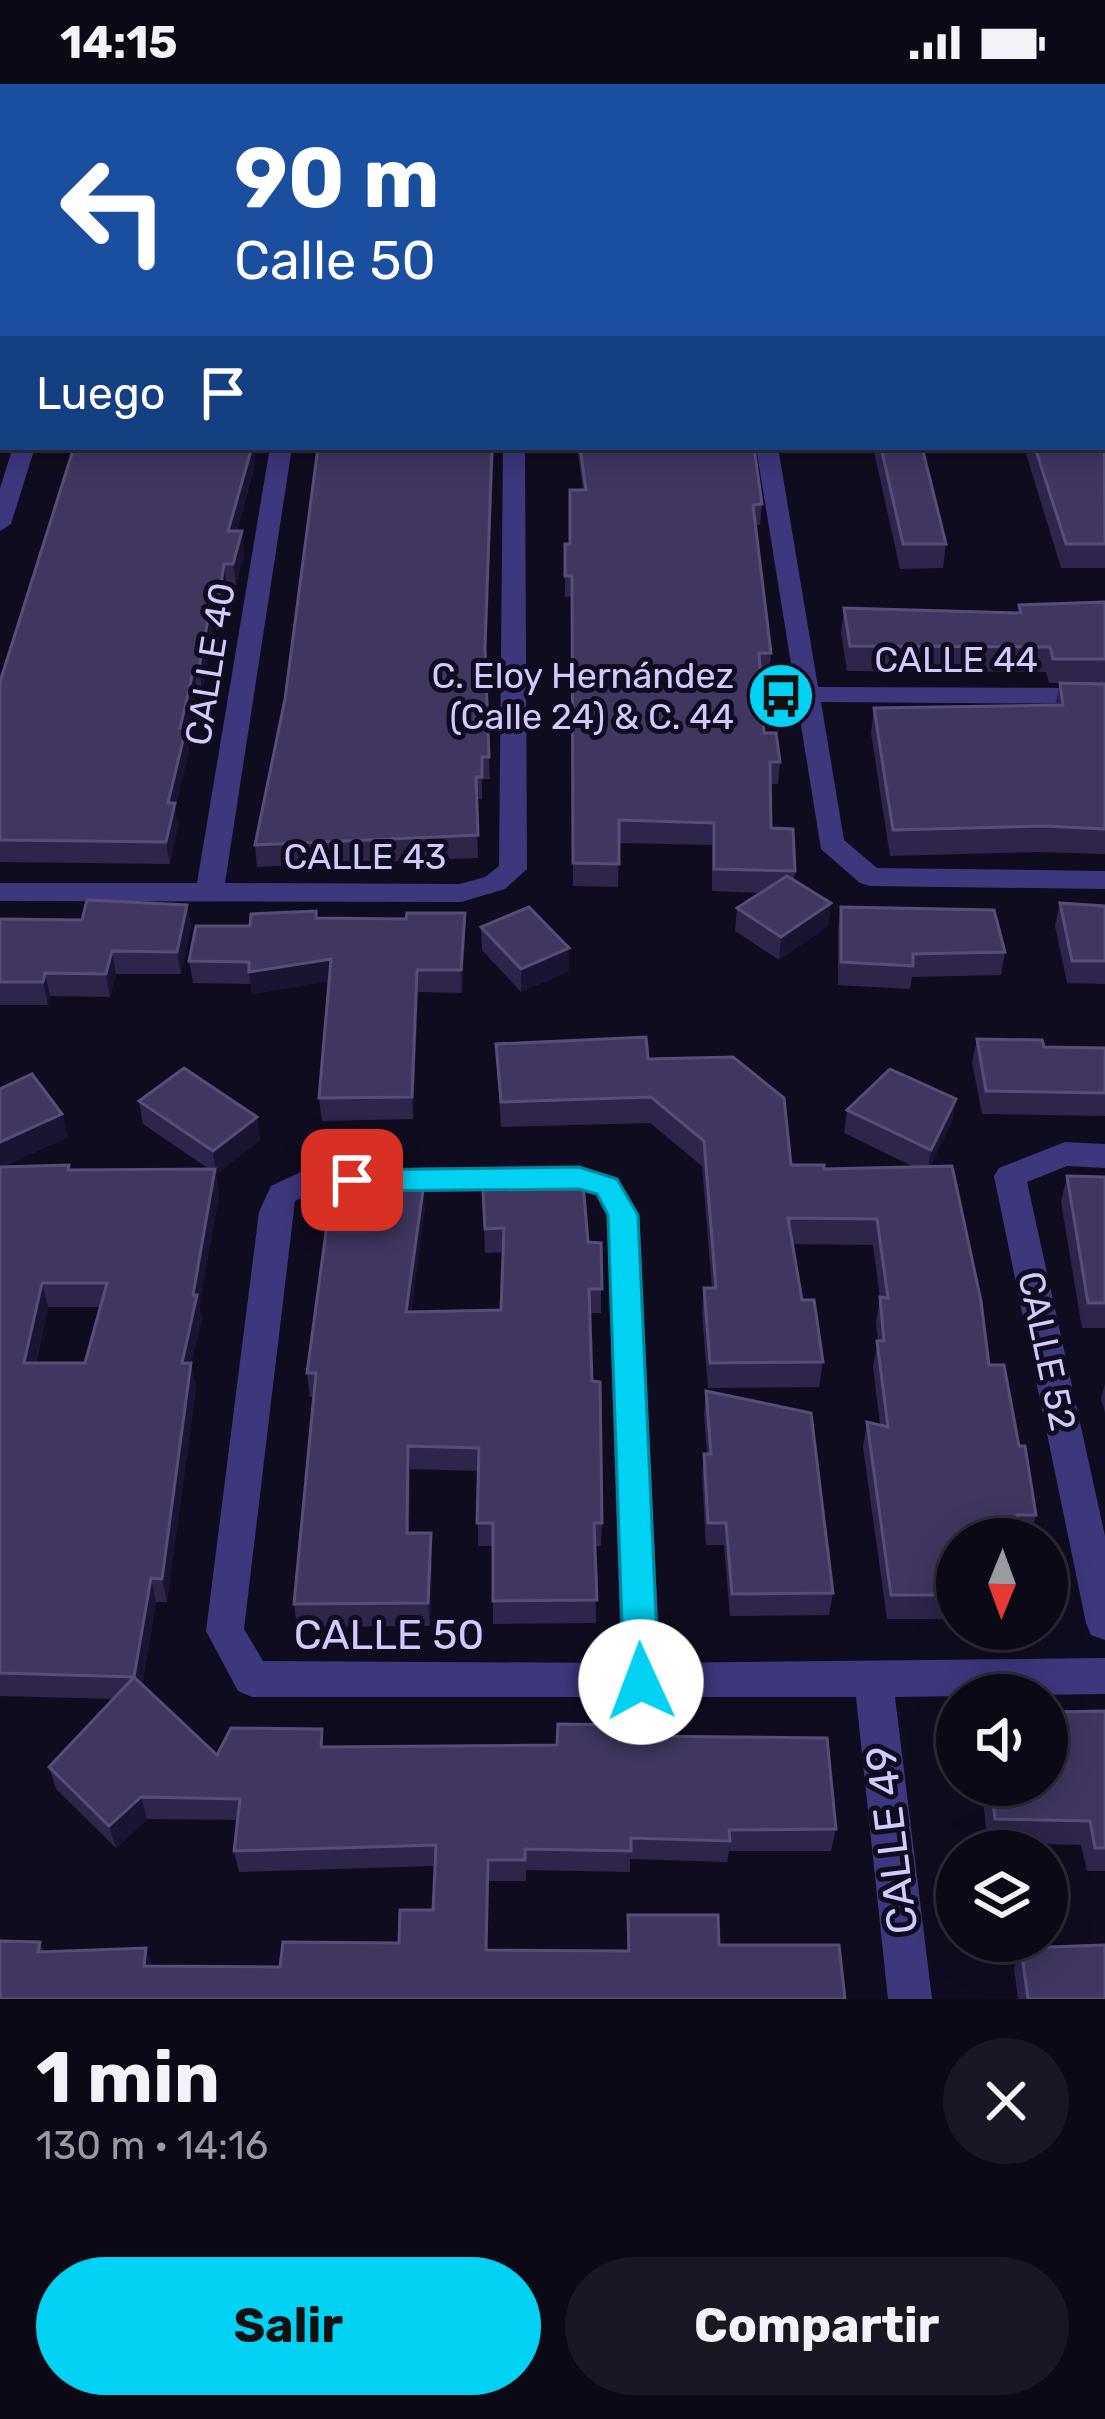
<!DOCTYPE html>
<html lang="es">
<head>
<meta charset="utf-8">
<style>
  :root { --surface:#0c0917; --page:#1a1724; --text:#f1f3f6; --muted:#9a9aa1; --line:#2c2a36; --accent:#01d2f3 }
  body { margin:0; font-family:Rubik,sans-serif; background:var(--page); color:var(--text); height:100vh; display:flex; flex-direction:column; font-size:45px; white-space:nowrap }
  * { box-sizing:border-box; margin:0 }
  p { font-size:39px; color:var(--muted) }
  .icon { flex:none; width:66px; height:66px; fill:none; stroke:currentColor; stroke-width:2; stroke-linecap:round; stroke-linejoin:round }
  .map { position:relative; height:1915px; overflow:hidden }
  .drawer { display:flex; flex-direction:column; background:var(--surface); flex:1 }
  .drawer>* { flex:none }
  .hud { position:absolute; left:0px; top:0px; width:1107px; height:366px; box-shadow:0 6px 30px #0003,0 0 0 3px var(--line); background:#1a4fa0; color:#fff; overflow:hidden }
  .needle { width:78px; rotate:181deg }
  .fabs { position:absolute; left:936px; top:1434px; display:grid; gap:24px }
  .fabs a { display:grid; place-items:center; width:132px; height:132px; border-radius:50%; background:var(--surface); box-shadow:0 6px 30px #0003,0 0 0 3px var(--line); font-size:60px }
  .pin { position:absolute; display:grid; place-items:center; width:102px; height:102px; color:#fff; margin:-51px; border-radius:24px; box-shadow:0 6px 18px #0006 }
  .me { position:absolute; width:132px; margin:-66px; rotate:358deg; stroke-linejoin:round; filter:drop-shadow(0 0 9px #0008) }
  .turn { display:flex; align-items:center; gap:42px; height:252px; padding:0 36px; font-size:54px }
  .turn .icon { width:156px; height:156px; stroke-width:2.5 }
  .turn b { display:block; font-size:84px; line-height:102px }
  .then { display:flex; align-items:center; height:114px; padding:0 36px; background:#0003; gap:24px; font-size:45px }
  .round { display:grid; place-items:center; flex:none; width:126px; height:126px; border-radius:63px; background:var(--page) }
  .summary { display:flex; align-items:center; justify-content:space-between; height:204px; padding:0 36px }
  h1 { font-size:72px; font-weight:700; line-height:90px }
  .action { display:flex; gap:24px; margin-top:auto; padding:24px 36px }
  .action a { flex:1; height:138px; border-radius:72px; background:var(--accent); color:#111; font-size:48px; font-weight:700; line-height:138px; text-align:center }
  .action a+a { background:var(--page); color:var(--text) }
  .status { display:flex; justify-content:space-between; align-items:center; height:84px; padding:0 60px; background:var(--surface); direction:ltr }
  .status svg { height:33px; fill:currentColor }
  .map>svg:first-child { display:block }
</style>
</head>
<body>
<div class="status"><b>14:15</b><svg viewBox="0 0 49 12"><path d="M0 12V9h3v3zM5 12V6h3v6zM10 12V3h3v9zM15 12V0h3v12zM26 1h20v11H26zM47 4h2v5h-2z"/></svg></div>
<div class="map">
<svg width="1105" height="1915" viewBox="0 0 1105 1915">
  <rect width="100%" height="100%" fill="#100c1f"/>
  <g fill="none" stroke-linecap="round" stroke-linejoin="round">
    <g fill="#3d377d" fill-rule="evenodd">
      <polygon points="13,363 35,363 11,440 0,447 0,404"/>
      <polygon points="270,363 292,363 225,799 460,800 485,793 499,782 503,363 525,363 527,785 505,805 461,818 0,817 0,799 197,799"/>
      <polygon points="756,363 778,363 818,603 1105,604 1105,620 821,618 844,756 877,784 1105,787 1105,805 870,802 860,799 821,765"/>
      <polygon points="1065,1058 1105,1060 1105,1084 1067,1082 1027,1098 1105,1452 1105,1556 1091,1551 1086,1539 994,1092 999,1084"/>
      <path d="M579,1082L618,1094L639,1131L660,1579L1105,1574V1610L895,1613L932,1915H888L856,1613H252L238,1607L206,1547L259,1128L271,1102L307,1085ZM579,1106L596,1111L607,1131L621,1579L263,1577L244,1545L295,1117L312,1109Z"/>
    </g>
  </g>
  <g fill="#2e244c" fill-rule="evenodd">
    <polygon points="1105,331 1105,484 1061,484 1024,363 1104,363"/>
    <polygon points="74,363 256,363 254,384 237,447 244,468 236,501 227,501 222,536 215,536 202,606 197,606 187,649 189,666 175,725 178,741 170,780 0,778 0,598"/>
    <polygon points="318,363 494,363 485,581 490,695 482,695 482,715 476,715 478,774 257,783 255,761 285,615"/>
    <polygon points="577,363 754,363 762,420 760,441 756,441 771,569 769,591 760,591 764,649 780,678 778,700 770,700 771,744 795,787 794,796 831,819 828,842 779,876 735,847 737,824 761,809 712,807 712,761 619,759 618,803 573,802 572,513 565,513 565,460 570,460 583,406"/>
    <polygon points="873,363 922,363 946,460 943,484 900,485"/>
    <polygon points="1105,518 1105,770 1039,768 890,772 871,649 874,624 1055,621 1060,599 1049,599 1046,588 847,587 841,549 844,524 1018,529 1019,521"/>
    <polygon points="1060,819 1105,822 1105,900 1067,899 1055,842"/>
    <polygon points="187,821 191,843 181,890 116,890 110,913 50,912 48,921 0,921 0,835 82,836"/>
    <polygon points="841,823 1005,868 1001,891 912,893 910,905 838,901 838,846"/>
    <polygon points="465,829 465,851 462,909 418,908 413,1035 322,1037 319,1014 329,897 252,910 251,900 193,899 189,877 250,842 316,834 406,835"/>
    <polygon points="481,843 569,887 521,908 482,866"/>
    <polygon points="977,955 1044,963 1105,964 1105,1032 982,1030 972,978"/>
    <polygon points="496,960 648,975 791,1081 824,1085 914,1083 844,1049 847,1026 956,1015 952,1038 930,1082 989,1281 1019,1362 1036,1431 1030,1455 957,1455 957,1535 887,1535 863,1363 867,1338 880,1341 873,1282 878,1257 876,1238 880,1214 873,1161 792,1160 802,1216 823,1278 819,1303 708,1304 702,1229 704,1204 712,1204 702,1082 650,1039 501,1043"/>
    <path d="M0,1005L62,1030L68,1053L2,1083L69,1081L70,1086L209,1085L143,1040L139,1017L257,1033L260,1056L216,1090L219,1110L199,1222L202,1235L191,1280L196,1303L167,1518H156L142,1601L217,1671L325,1663L557,1661L631,1652L836,1745L831,1767H729L727,1778L630,1775V1788L526,1786V1797H488L487,1866L627,1867L628,1831L719,1861L0,1915L40,1858L43,1867L152,1882L280,1883L399,1859L433,1826L435,1782L239,1788L234,1767L237,1736L147,1735L116,1764L56,1705L49,1683L114,1615L0,1612ZM48,1223H101L85,1279H36Z"/>
    <polygon points="482,1090 588,1158 601,1159 601,1229 590,1229 592,1297 602,1439 601,1462 595,1462 596,1539 493,1540 493,1462 478,1462 478,1387 410,1385 409,1449 431,1449 432,1472 430,1542 297,1543 294,1520 314,1313 310,1313 307,1289 425,1123 411,1228 501,1226 503,1168 485,1169"/>
    <polygon points="1067,1092 1105,1093 1105,1244 1082,1244 1061,1118"/>
    <polygon points="1105,1300 1105,1329 1101,1314"/>
    <polygon points="706,1307 833,1509 829,1531 730,1532 724,1461 706,1461 702,1393 704,1370 707,1370 704,1330"/>
    <polygon points="1105,1627 1105,1787 1087,1787 1081,1761 988,1759 981,1701 1047,1701"/>
    <polygon points="1021,1864 1105,1915 1018,1915 1014,1884"/>
  </g>
  <g fill="#1b1332">
    <polygon points="3,126 3,150 0,154 0,130"/>
    <polygon points="3,304 3,336 0,346 0,313"/>
    <polygon points="252,363 256,363 254,384 231,468 228,447"/>
    <polygon points="492,363 494,363 485,585 485,564"/>
    <polygon points="242,447 244,468 236,501 233,480"/>
    <polygon points="224,480 227,501 222,536 219,514"/>
    <polygon points="212,514 215,536 202,606 199,584"/>
    <polygon points="194,584 197,606 187,649 189,666 175,725 178,741 170,780 166,758 168,719 180,644"/>
    <polygon points="831,819 828,842 779,876 781,853"/>
    <polygon points="187,821 191,843 181,890 177,868"/>
    <polygon points="465,829 465,851 462,909 461,886"/>
    <polygon points="569,864 569,887 521,908 521,885"/>
    <polygon points="112,867 116,890 110,913 106,890"/>
    <polygon points="331,875 333,897 252,910 249,888"/>
    <polygon points="417,886 418,908 413,1035 412,1013"/>
    <polygon points="45,889 50,912 48,921 43,898"/>
    <polygon points="956,1015 952,1038 927,1089 931,1066"/>
    <polygon points="62,1030 68,1053 0,1084 0,1058"/>
    <polygon points="257,1033 260,1056 216,1090 213,1067"/>
    <polygon points="215,1085 219,1110 199,1222 202,1235 191,1280 196,1303 167,1518 162,1495 182,1279"/>
    <polygon points="424,1099 425,1123 408,1252 406,1228"/>
    <polygon points="42,1199 48,1223 30,1303 24,1279"/>
    <polygon points="408,1362 410,1385 408,1472 407,1449"/>
    <polygon points="431,1449 432,1472 430,1542 428,1519"/>
    <polygon points="151,1494 156,1518 140,1616 134,1593"/>
    <polygon points="141,1713 147,1735 116,1764 109,1742"/>
    <polygon points="146,1864 153,1884 144,1882"/>
  </g>
  <g fill="#403660" stroke="#574d79" stroke-width="3" fill-rule="evenodd">
    <polygon points="0,0 504,0 503,3 3,3 3,126 0,130"/>
    <polygon points="556,0 719,0 718,3 556,3"/>
    <polygon points="783,0 1105,0 1105,113 1104,3 783,3"/>
    <polygon points="1104,116 1105,120 1104,177"/>
    <polygon points="0,170 3,170 3,225 0,214"/>
    <polygon points="0,229 3,229 3,293 0,282"/>
    <polygon points="1104,331 1105,460 1066,460 1035,363 1104,363"/>
    <polygon points="74,363 252,363 228,447 242,447 233,480 224,480 219,514 212,514 199,584 194,584 180,644 186,644 168,719 175,719 166,758 0,756 0,598"/>
    <polygon points="318,363 492,363 485,564 489,673 482,673 482,693 476,693 478,751 255,761 285,615"/>
    <polygon points="580,363 754,363 762,420 753,421 771,569 759,569 764,649 776,649 780,678 770,678 771,744 793,745 795,787 714,785 714,739 619,736 619,780 573,779 572,492 565,492 565,460 570,460 570,406 586,406"/>
    <polygon points="881,363 922,363 946,460 903,460"/>
    <polygon points="1105,518 1105,575 1053,575 1050,563 850,562 844,524 1021,529 1019,521"/>
    <polygon points="1060,599 1105,600 1105,745 1044,742 893,746 874,624 1063,621"/>
    <polygon points="787,792 831,819 781,853 737,824"/>
    <polygon points="87,816 187,821 177,868 112,867 106,890 45,889 43,898 0,898 0,835 82,836"/>
    <polygon points="1060,819 1105,822 1105,877 1072,877"/>
    <polygon points="529,823 569,864 521,885 481,843"/>
    <polygon points="841,823 994,826 1005,868 913,870 913,882 841,878"/>
    <polygon points="316,827 316,834 406,835 407,829 465,829 461,886 417,886 412,1013 319,1014 331,875 249,888 249,878 189,877 196,842 250,842 251,830"/>
    <polygon points="646,953 648,975 733,973 784,1014 791,1081 824,1081 824,1085 952,1082 981,1217 989,1281 1004,1281 1019,1362 1025,1362 1036,1431 1017,1431 1022,1455 957,1455 957,1511 891,1511 867,1338 888,1343 877,1257 884,1257 880,1213 888,1214 877,1135 788,1134 802,1216 814,1216 823,1278 710,1279 704,1204 716,1204 704,1057 651,1013 501,1018 496,960"/>
    <polygon points="977,955 1042,956 1044,963 1105,964 1105,1009 986,1007"/>
    <polygon points="184,984 257,1033 213,1067 139,1017"/>
    <polygon points="890,985 956,1015 931,1066 847,1026"/>
    <polygon points="32,990 62,1030 0,1058 0,1005"/>
    <path d="M69,1081L68,1086L215,1085L193,1211H197L182,1279H191L162,1495L151,1494L134,1593L0,1589V1083ZM42,1199H107L85,1279H24Z"/>
    <polygon points="582,1087 588,1158 601,1159 602,1205 589,1205 592,1297 600,1298 602,1439 594,1439 597,1516 493,1517 493,1439 477,1439 479,1364 408,1362 407,1449 431,1449 428,1519 294,1520 316,1289 307,1289 333,1096 424,1099 406,1228 501,1226 504,1144 485,1145 482,1090"/>
    <polygon points="1067,1092 1105,1093 1105,1219 1088,1219"/>
    <polygon points="706,1307 811,1329 833,1509 732,1510 726,1439 708,1439 704,1370 711,1370"/>
    <polygon points="134,1593 217,1671 231,1644 322,1645 321,1663 557,1661 558,1640 631,1641 631,1652 827,1654 836,1745 729,1746 730,1757 631,1754 631,1767 525,1765 525,1776 488,1776 486,1866 629,1867 628,1831 718,1831 719,1861 839,1861 845,1915 0,1915 0,1857 40,1858 38,1868 146,1864 144,1882 280,1883 283,1858 399,1859 400,1826 433,1826 436,1761 234,1767 240,1715 141,1713 109,1742 49,1683"/>
    <polygon points="1105,1627 1105,1764 1095,1764 1090,1737 995,1735 991,1701 1047,1701 1047,1628"/>
    <polygon points="1105,1861 1105,1915 1028,1915 1021,1864"/>
  </g>
  <polygon fill="#01d2f3" stroke="#01889e" stroke-width="3" points="579,1083 617,1095 638,1131 659,1598 654,1609 641,1614 629,1609 624,1598 608,1131 597,1110 579,1105 352,1107 338,1096 352,1086"/>
  <defs>
    <g id="bus-disc" transform="scale(3.45)"><circle r="9.5" fill="#01d2f3" stroke="#100c1f"/><path d="M-5-6H5V4H4V6H2V4H-2V6H-4V4H-5ZM-3.5-4V0h7V-4ZM-3.5 1.2v1.5H-2V1.2ZM2 1.2v1.5H3.5V1.2Z" fill="#111"/></g>
  </defs>
  <g fill-rule="evenodd">
    <use href="#bus-disc" x="781" y="612"/>
  </g>
  <g text-anchor="middle" dominant-baseline="central" stroke-width="10" stroke-linejoin="round" paint-order="stroke">
    <g font-size="36" fill="#d2caff" stroke="#100c1f">
      <text x="956" y="575">CALLE 44</text>
      <text transform="translate(210 580) rotate(-81)">CALLE 40</text>
      <text x="365" y="772">CALLE 43</text>
      <text transform="translate(1047 1267) rotate(78)">CALLE 52</text>
    </g>
    <g font-size="36" fill="#d2caff" stroke="#100c1f" text-anchor="end">
      <text x="734" y="591">C. Eloy Hernández<tspan x="734" dy="41">(Calle 24) &amp; C. 44</tspan></text>
    </g>
    <g font-size="42" fill="#d2caff" stroke="#100c1f">
      <text x="389" y="1551">CALLE 50</text>
      <text transform="translate(892 1756) rotate(-97)">CALLE 49</text>
    </g>
  </g>
</svg>
<div class="fabs">
<a><svg class="needle" viewBox="-14 -14 28 28"><path d="M0-13l5 13h-10z" fill="#e53935"/><path d="M0 13l5-13h-10z" fill="#9a9aa1"/></svg></a>
<a><svg class="icon" aria-label="sound" viewBox="0 0 24 24"><path d="M4 9h4l5-4v14l-5-4H4zM17 9q2 3 0 6"/></svg></a>
<a><svg class="icon" aria-label="layers" viewBox="0 0 24 24"><path d="M12 4l9 5-9 5-9-5zM3 14l9 5 9-5"/></svg></a>
</div>
<div class="pin" style="left:352px;top:1096px;background:#d93025"><svg class="icon" aria-label="arrive" viewBox="0 0 24 24"><path d="M6 21V4h12l-3 4 3 4H6"/></svg></div>
<svg class="me" style="left:641px;top:1598px" viewBox="-20 -20 40 40"><circle r="19" fill="#fff"/><path d="M0-13L10 11 0 6-10 11z" fill="#01d2f3"/></svg>
<div class="hud">
<div class="turn"><svg class="icon" aria-label="left" viewBox="0 0 24 24"><path d="M17 20v-9H6M10 6l-5 5 5 5"/></svg><div><b>90 m</b>Calle 50</div></div>
<div class="then">Luego<svg class="icon" aria-label="arrive" viewBox="0 0 24 24"><path d="M6 21V4h12l-3 4 3 4H6"/></svg></div>
</div>
</div>
<section class="drawer">
<div class="summary"><div><h1>1 min</h1><p>130 m · 14:16</p></div><a class="round"><svg class="icon" aria-label="close" viewBox="0 0 24 24"><path d="M6 6l12 12M18 6L6 18"/></svg></a></div>
<div class="action"><a>Salir</a><a>Compartir</a></div>
</section>
</body>
</html>
